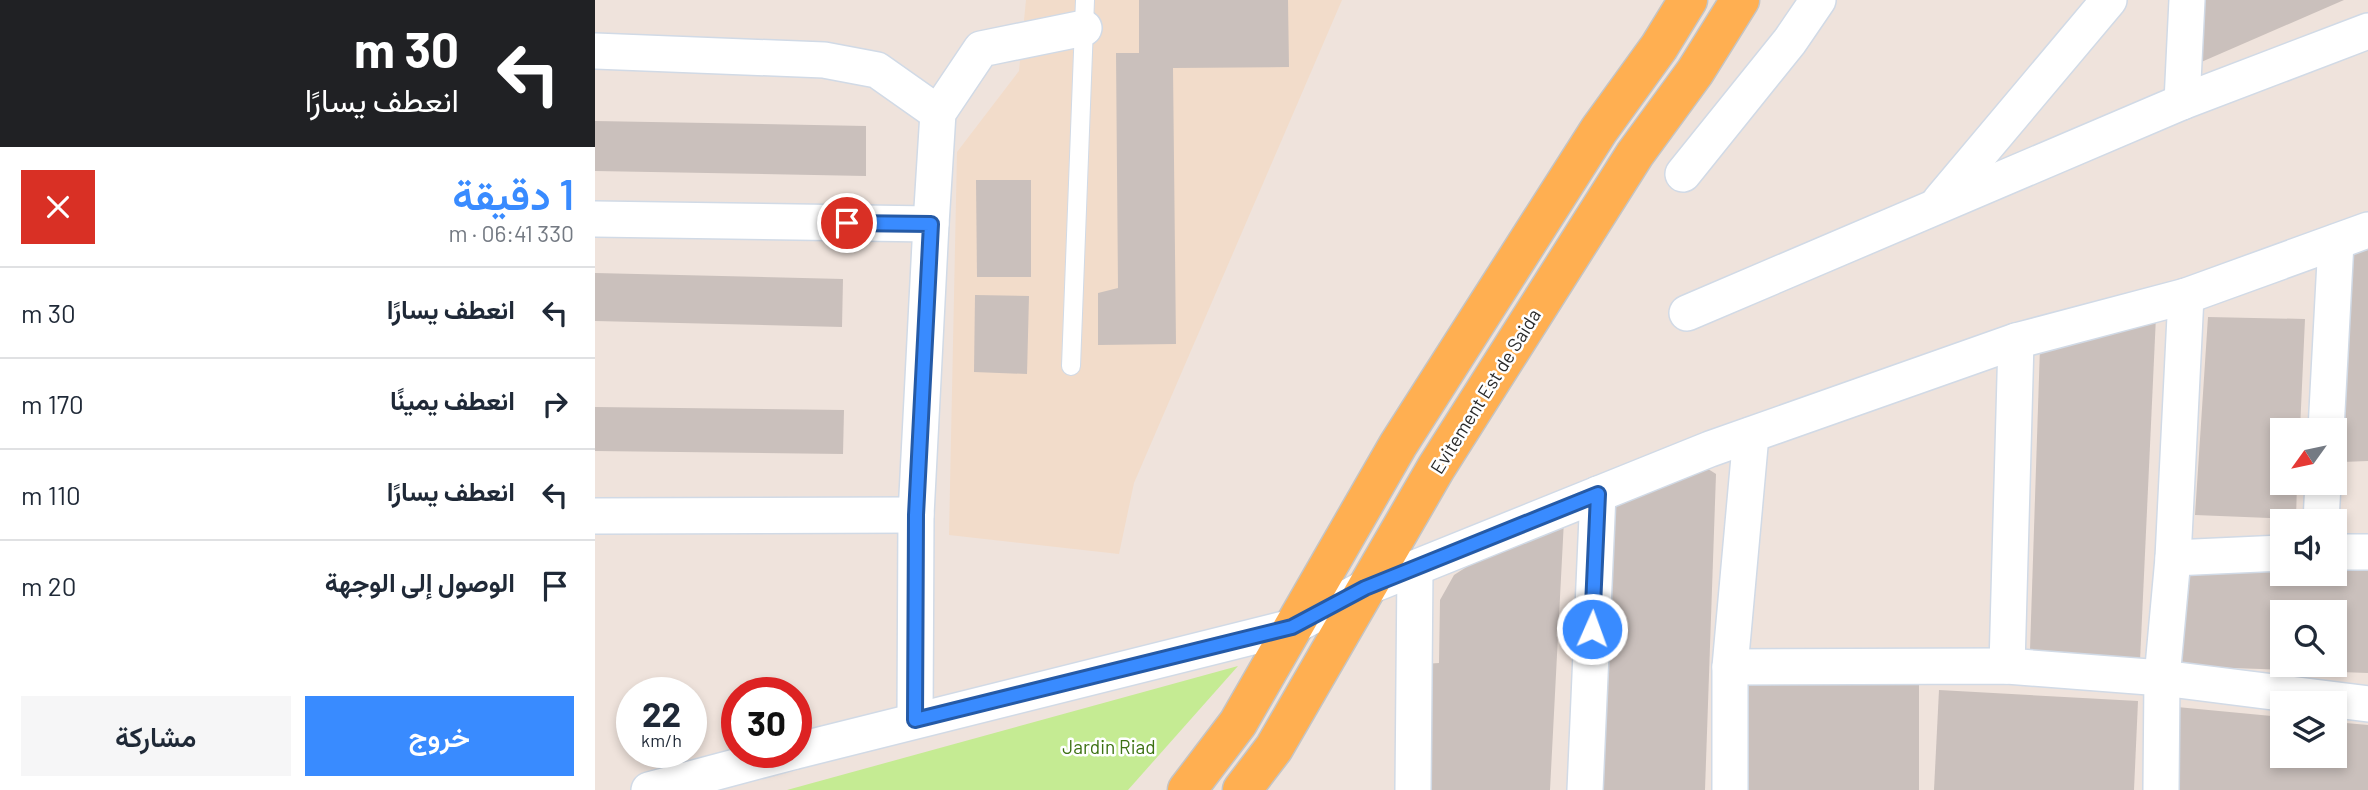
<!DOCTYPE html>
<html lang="ar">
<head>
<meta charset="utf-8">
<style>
  :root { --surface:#fff; --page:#f6f6f7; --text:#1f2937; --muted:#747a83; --line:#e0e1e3; --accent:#398bff }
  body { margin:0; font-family:Barlow,Vazirmatn,sans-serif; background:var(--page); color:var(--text); direction:rtl; height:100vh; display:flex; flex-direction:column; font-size:26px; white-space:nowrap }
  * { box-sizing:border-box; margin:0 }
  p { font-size:23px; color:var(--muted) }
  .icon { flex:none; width:38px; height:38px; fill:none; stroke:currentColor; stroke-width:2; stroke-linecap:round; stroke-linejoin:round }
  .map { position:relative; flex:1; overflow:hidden; direction:ltr }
  .sheet { display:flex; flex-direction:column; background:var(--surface); width:595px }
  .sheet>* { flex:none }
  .banner { background:#202124; color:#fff; overflow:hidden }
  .needle { width:46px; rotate:237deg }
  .fabs { position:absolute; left:1675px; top:418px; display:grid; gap:14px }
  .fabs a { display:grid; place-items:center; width:77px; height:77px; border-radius:0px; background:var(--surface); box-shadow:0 4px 10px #0003; font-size:35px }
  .speed { position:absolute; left:21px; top:677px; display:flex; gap:14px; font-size:35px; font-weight:700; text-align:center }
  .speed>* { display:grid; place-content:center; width:91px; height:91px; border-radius:50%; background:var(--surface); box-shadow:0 4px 10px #0003; line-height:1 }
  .speed small { font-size:18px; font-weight:400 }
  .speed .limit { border:10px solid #d22; background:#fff; color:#111 }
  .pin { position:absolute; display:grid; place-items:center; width:60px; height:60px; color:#fff; margin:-30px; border:4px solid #fff; border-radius:50%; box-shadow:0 2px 7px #0007 }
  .me { position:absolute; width:77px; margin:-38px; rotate:2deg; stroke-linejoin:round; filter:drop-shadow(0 0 5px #0008) }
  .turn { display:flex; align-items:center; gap:24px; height:147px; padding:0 21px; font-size:32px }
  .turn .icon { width:91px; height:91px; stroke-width:2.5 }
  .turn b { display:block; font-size:49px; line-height:60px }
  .round { display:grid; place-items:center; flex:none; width:74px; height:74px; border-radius:0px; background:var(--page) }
  .summary { display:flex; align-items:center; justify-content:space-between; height:119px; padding:0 21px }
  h1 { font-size:42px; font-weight:600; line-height:52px; color:var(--accent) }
  .action { display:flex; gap:14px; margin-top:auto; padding:14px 21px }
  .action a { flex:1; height:80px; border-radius:0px; background:var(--accent); color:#fff; font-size:28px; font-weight:600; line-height:80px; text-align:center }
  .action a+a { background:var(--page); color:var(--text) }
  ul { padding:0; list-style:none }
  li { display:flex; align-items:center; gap:21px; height:91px; padding:0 21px; border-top:2px solid var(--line) }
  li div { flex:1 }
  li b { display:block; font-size:26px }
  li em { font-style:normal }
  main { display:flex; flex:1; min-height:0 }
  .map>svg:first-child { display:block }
</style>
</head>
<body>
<main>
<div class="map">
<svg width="1773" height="790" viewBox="0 0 1773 790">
  <rect width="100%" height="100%" fill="#efe3dc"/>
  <polygon fill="#f2dcca" points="431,0 747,0 539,483 524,554 354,535 362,152 424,71"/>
  <polygon fill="#c5eb93" points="643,666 533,790 192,790"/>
  <g fill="#cac0bc" fill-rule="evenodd">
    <polygon points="544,0 693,0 694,67 578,68 581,344 503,345 503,293 523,288 521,53 544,53"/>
    <polygon points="1607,0 1749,0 1604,63"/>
    <polygon points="0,121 271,126 271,176 0,171"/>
    <polygon points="381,180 436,180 436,277 382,277"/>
    <polygon points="1773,247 1773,461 1747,462 1753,255"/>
    <polygon points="0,273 248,279 247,327 0,321"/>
    <polygon points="380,295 434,296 432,374 379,372"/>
    <polygon points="1561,316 1545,661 1435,650 1445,347"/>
    <polygon points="1613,317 1710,319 1705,430 1687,430 1687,483 1702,483 1701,519 1600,515"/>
    <polygon points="0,407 249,410 248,454 0,451"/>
    <polygon points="1110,467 1121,474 1110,790 1001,790 1011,506"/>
    <polygon points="969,520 955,790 825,790 828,664 844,663 845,600 859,575 912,541"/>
    <path d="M1594,567L1687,569V574H1740V570L1773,571V673L1582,666ZM1687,612H1740V665H1687Z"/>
    <polygon points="1144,683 1324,684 1324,790 1144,790"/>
    <polygon points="1344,690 1543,701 1539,790 1339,790"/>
    <polygon points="1582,707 1687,717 1687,756 1740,756 1740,722 1773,725 1773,790 1579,790"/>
  </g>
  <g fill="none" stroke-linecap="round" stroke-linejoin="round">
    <g stroke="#d1dae6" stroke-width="20">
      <polyline id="service" points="476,366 490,0"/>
    </g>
    <g stroke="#d1dae6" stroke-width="38">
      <g id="minor">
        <polyline points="0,51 229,60 282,70 343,113"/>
        <polyline points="1587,102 1592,0"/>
        <polyline points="1088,174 1195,41 1223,0"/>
        <polyline points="1345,201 1514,0"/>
        <polyline points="0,219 336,224 321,515 320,720"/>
        <polyline points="336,224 343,113 386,49 489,28"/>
        <polyline points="1092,313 1587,102 1773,31"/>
        <polyline points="1731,430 1741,242"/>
        <polyline points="0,516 321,515"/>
        <polyline points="1726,522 1728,483"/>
        <polyline points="1740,552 1773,552"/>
        <polyline points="1578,558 1687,553"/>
        <polyline points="1412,666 1421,341"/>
        <polyline points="1135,667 1412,666 1567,678 1773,704"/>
        <polyline points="201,751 697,627 770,588 1115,449 1421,341 1591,296 1773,230"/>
        <polyline points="54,790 197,752"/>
        <polyline points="818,790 820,568"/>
        <polyline points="990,790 1003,494"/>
        <polyline points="1135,790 1135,667 1156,435"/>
        <polyline points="1566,790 1567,678 1578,558 1591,296"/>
      </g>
    </g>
    <g stroke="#c4c4c4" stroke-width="41">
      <g id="primary">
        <polyline points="592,790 643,723 803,445 1004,130 1064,47 1093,0"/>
        <polyline points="647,790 679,748 841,468 1040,154 1100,72 1145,0"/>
      </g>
    </g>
    <use href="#service" stroke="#fff" stroke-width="18"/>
    <use href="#minor" stroke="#fff" stroke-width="35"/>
    <use href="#primary" stroke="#ffaf51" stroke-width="38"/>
  </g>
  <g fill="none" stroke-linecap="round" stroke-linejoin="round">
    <g stroke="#255aa6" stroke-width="18">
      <polyline id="route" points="252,223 336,224 321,515 320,720 697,627 770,588 1003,494 997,629"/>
    </g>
    <use href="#route" stroke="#398bff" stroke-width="12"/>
  </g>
  <g text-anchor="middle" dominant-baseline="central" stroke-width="5" stroke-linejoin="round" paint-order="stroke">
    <g font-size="19" fill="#2b2b2b" stroke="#fff">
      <text transform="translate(890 391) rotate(-58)">Evitement Est de Saida</text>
    </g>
    <g font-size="19" fill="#3c7112" stroke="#fff">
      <text x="514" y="746">Jardin Riad</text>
    </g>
  </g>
</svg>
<div class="fabs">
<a><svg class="needle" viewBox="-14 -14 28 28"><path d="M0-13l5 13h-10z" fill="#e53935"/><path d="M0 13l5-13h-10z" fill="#747a83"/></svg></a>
<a><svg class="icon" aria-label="sound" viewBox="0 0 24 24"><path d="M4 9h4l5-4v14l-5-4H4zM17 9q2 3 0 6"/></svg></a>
<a><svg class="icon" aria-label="search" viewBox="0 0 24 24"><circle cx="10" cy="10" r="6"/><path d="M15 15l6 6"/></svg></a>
<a><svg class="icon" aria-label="layers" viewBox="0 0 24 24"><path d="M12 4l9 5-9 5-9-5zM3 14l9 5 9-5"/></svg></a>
</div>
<div class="speed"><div>22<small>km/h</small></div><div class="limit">30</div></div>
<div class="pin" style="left:252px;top:223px;background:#d93025"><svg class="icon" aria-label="arrive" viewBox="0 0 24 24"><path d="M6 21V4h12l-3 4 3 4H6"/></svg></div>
<svg class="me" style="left:997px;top:629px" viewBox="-20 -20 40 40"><circle r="17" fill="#398bff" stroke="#fff" stroke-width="3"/><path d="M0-11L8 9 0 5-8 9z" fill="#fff"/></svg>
</div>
<section class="sheet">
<div class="banner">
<div class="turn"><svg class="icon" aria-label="left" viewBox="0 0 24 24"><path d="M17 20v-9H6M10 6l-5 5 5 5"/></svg><div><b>30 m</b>انعطف يسارًا</div></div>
</div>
<div class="summary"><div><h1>1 دقيقة</h1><p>330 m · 06:41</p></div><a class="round" style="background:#d93025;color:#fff"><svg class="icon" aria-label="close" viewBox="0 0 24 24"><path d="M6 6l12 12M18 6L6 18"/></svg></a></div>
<ul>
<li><svg class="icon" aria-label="left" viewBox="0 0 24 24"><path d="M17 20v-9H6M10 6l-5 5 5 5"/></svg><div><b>انعطف يسارًا</b></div><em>30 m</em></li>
<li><svg class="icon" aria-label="right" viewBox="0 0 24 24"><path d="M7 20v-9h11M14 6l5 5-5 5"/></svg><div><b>انعطف يمينًا</b></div><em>170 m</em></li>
<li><svg class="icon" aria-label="left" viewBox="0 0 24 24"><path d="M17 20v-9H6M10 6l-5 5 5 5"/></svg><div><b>انعطف يسارًا</b></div><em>110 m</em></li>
<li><svg class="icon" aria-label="arrive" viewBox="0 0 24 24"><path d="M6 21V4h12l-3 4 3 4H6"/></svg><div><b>الوصول إلى الوجهة</b></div><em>20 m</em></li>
</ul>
<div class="action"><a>خروج</a><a>مشاركة</a></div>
</section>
</main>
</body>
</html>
